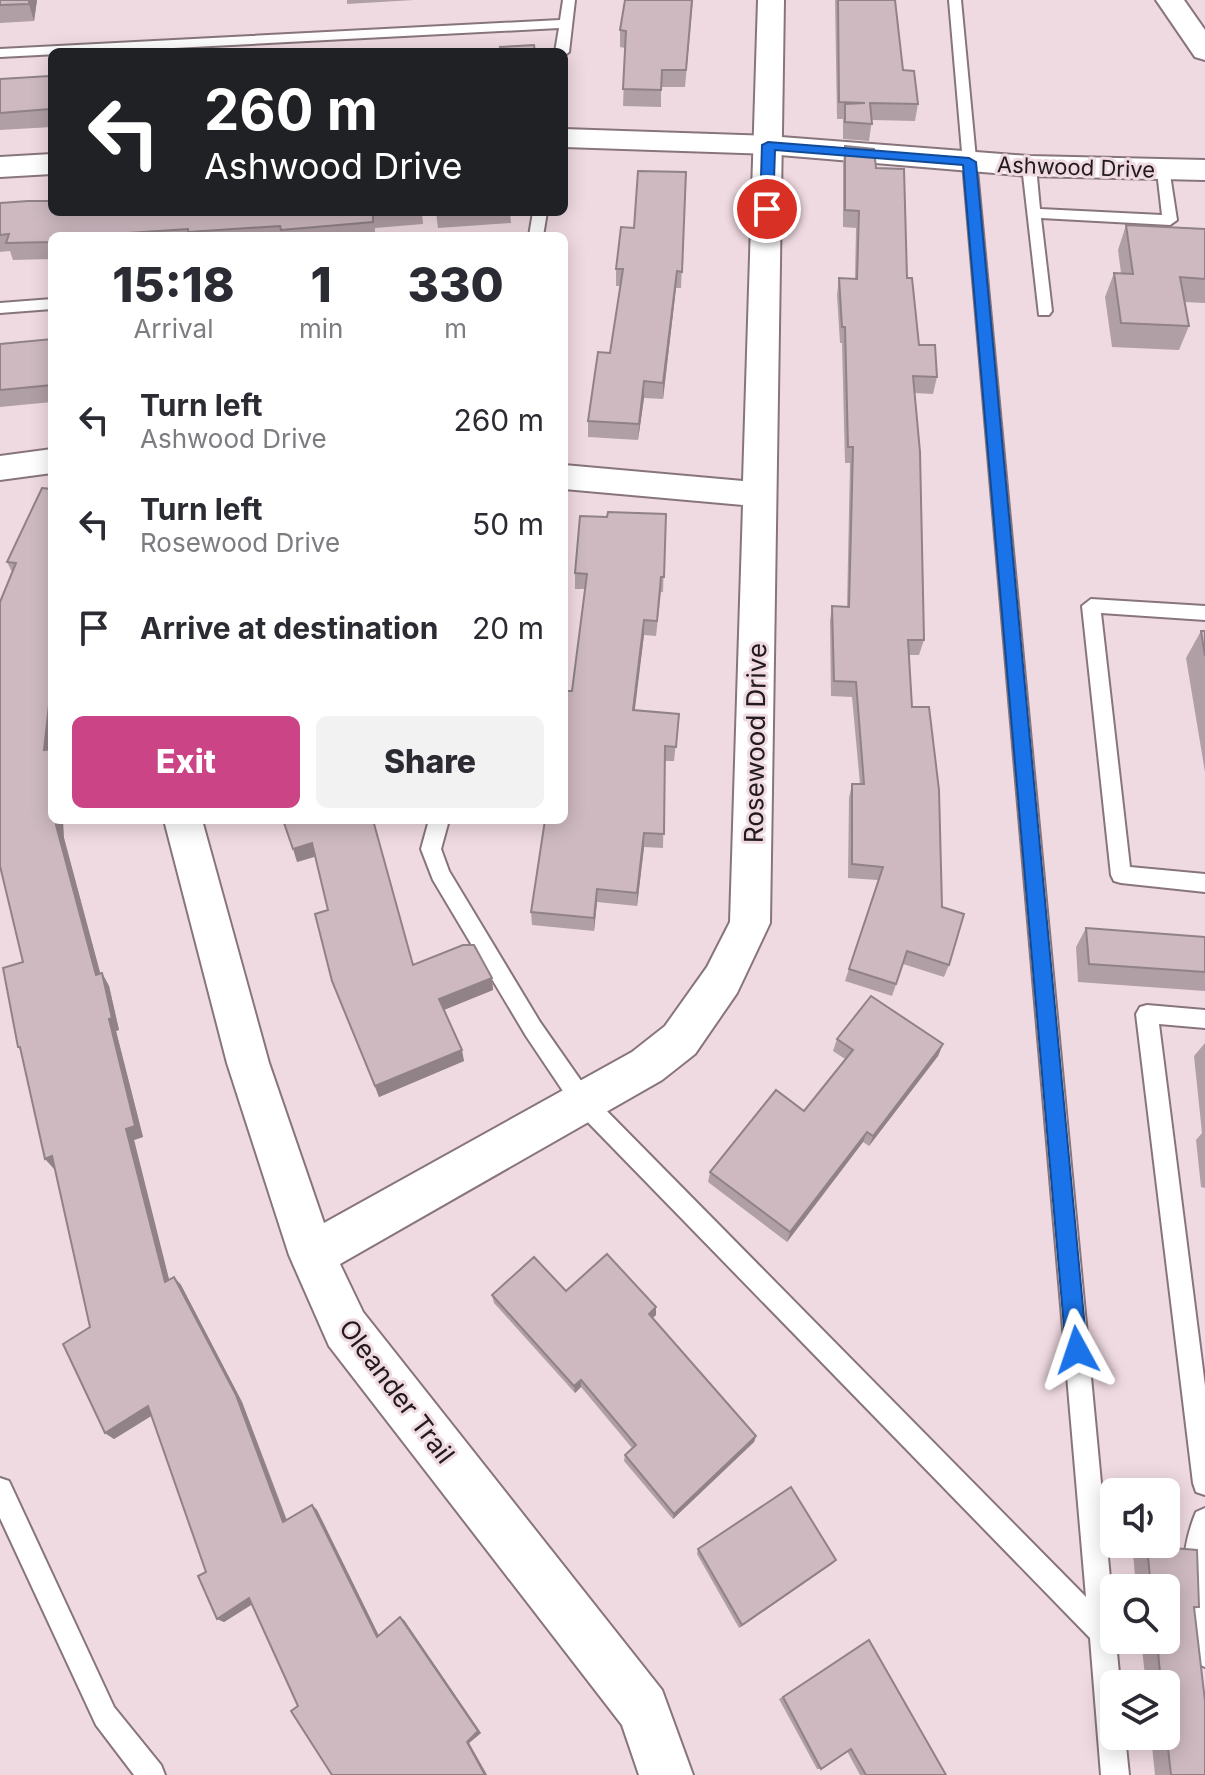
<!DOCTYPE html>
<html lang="en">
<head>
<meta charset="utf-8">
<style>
  :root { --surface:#fff; --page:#f2f2f3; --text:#2b2b33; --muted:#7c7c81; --accent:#ca4486 }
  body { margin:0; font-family:Inter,sans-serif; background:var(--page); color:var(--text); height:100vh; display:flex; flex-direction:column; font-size:30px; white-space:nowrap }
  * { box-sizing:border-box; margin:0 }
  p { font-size:26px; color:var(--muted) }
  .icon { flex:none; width:44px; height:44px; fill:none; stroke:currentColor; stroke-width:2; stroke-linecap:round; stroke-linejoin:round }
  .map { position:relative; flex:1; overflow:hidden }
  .panel { position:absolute; left:48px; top:232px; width:520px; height:592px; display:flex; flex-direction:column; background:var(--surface); border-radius:12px; box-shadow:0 4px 20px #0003 }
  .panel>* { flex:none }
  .banner { position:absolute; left:48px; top:48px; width:520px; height:168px; border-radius:12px; box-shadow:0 4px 20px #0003; background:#202124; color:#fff; overflow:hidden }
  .fabs { position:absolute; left:1100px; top:1478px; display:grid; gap:16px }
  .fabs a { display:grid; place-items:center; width:80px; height:80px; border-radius:12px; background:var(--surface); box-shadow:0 4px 20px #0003; font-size:40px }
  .pin { position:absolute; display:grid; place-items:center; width:68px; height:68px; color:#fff; margin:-34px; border:4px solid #fff; border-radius:50%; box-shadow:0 2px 8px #0007 }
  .me { position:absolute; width:88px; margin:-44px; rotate:355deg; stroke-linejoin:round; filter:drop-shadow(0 0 6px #0008) }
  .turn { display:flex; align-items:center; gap:28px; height:168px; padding:0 24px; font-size:36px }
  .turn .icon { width:104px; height:104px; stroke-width:2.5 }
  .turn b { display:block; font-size:56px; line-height:68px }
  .eta { display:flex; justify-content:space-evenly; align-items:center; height:136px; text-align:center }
  .eta b { font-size:48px; font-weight:800; line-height:56px }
  .primary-button { display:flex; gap:16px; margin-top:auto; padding:16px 24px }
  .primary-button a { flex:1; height:92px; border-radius:12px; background:var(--accent); color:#fff; font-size:32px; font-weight:800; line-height:92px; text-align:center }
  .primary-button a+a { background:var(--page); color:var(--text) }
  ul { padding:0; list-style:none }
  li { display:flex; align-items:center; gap:24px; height:104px; padding:0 24px }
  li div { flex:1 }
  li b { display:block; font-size:30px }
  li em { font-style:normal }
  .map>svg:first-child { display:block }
</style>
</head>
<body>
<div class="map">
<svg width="1205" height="1775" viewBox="0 0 1205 1775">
  <rect width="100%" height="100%" fill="#f0dae2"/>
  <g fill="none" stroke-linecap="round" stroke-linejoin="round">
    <g stroke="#88757c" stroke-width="4">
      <g id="service">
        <polygon points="563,0 575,0 569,52 564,56 564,52 555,52 559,28 0,57 0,49 560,20"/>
        <polygon points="949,0 961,0 1120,1684 1114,1684 1114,1736 1125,1736 1129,1775 1101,1775 1090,1638 575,1109 526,1036 433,880 421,849 429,820 449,820 441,849 449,871 540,1022 591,1095 1086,1597"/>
        <polygon points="1029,162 1036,166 1040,209 1162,215 1157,171 1164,167 1169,168 1177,220 1170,225 1041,218 1052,311 1049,315 1039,315 1022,166"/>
        <polygon points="533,212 547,212 543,236 529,236"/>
        <polygon points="52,299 52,309 0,313 0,303"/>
        <polygon points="1091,599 1205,606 1205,620 1101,613 1130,867 1205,874 1205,892 1121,883 1114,881 1111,875 1082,606"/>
        <polygon points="1147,1005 1205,1010 1205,1028 1159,1024 1205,1386 1205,1495 1196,1492 1193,1483 1136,1014 1140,1007"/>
        <polygon points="0,1478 9,1481 114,1707 161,1765 165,1775 134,1775 96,1725 0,1518"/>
        <path d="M1205,1508V1667L1196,1663L1192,1654C1185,1601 1175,1563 1196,1512Z"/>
      </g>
    </g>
    <g stroke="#88757c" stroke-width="4">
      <g id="minor">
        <polygon points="758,0 784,0 770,923 737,993 695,1054 662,1080 340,1264 363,1312 662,1690 693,1775 639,1775 622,1725 329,1346 289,1255 227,1063 164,820 202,820 269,1063 324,1223 632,1052 665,1026 707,967 730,922 743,505 564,489 564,465 743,481"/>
        <polygon points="52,449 52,473 0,480 0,456"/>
      </g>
    </g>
    <g stroke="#88757c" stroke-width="4">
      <g id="tertiary">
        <polygon points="564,129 768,136 1029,156 1205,160 1205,180 1029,176 768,154 564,147"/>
        <polygon points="52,154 52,174 0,177 0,157"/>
      </g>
    </g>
    <g stroke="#88757c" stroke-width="4">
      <polygon id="secondary" points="1156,0 1184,0 1205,30 1205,60 1195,57"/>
    </g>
    <use href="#service" fill="#fff" fill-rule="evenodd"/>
    <use href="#minor" fill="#fff" fill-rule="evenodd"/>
    <use href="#tertiary" fill="#fff" fill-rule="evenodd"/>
    <use href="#secondary" fill="#fff" fill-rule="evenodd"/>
  </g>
  <g fill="#b19fa6">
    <polygon points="0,0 37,0 34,21 0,23"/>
    <polygon points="347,0 414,0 347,4"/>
    <polygon points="625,0 693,0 685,87 661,87 661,107 623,106 625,48 620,47 620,30"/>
    <polygon points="835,0 895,0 903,70 918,104 915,121 872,120 869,141 843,139 843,119 837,119"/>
    <polygon points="49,76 52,85 52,127 0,130 0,79"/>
    <polygon points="845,146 876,168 907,278 919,345 937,377 933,394 914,393 924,640 919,655 908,655 912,707 942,907 949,965 944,977 903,964 892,996 845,981 878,880 848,878 849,798 852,784 860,784 852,697 831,696 830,621 832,606 847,607 850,463 845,463 842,343 840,343 837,295 839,278 855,279 856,228 843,227 843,163"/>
    <polygon points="686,172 681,288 676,288 663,399 644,398 638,440 588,437 588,421 610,353 621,286 616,286 616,269 634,228"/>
    <polygon points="0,203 52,212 422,212 423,224 375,228 375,236 52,236 52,259 13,260 10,251 0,252"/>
    <polygon points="436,212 510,212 511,223 438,228"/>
    <polygon points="1126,225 1205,229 1205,303 1184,302 1189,326 1179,350 1112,347 1105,297 1114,273 1121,273 1118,250"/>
    <polygon points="52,339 52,402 0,407 0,344"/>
    <polygon points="42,488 52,820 64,838 100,974 102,973 109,986 119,1030 116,1031 143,1137 134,1140 169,1280 174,1277 181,1285 242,1402 287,1520 312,1505 317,1510 379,1636 404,1620 481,1733 469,1743 487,1775 332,1775 298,1706 252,1604 224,1622 217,1619 206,1572 151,1416 114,1439 105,1433 90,1327 55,1169 54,1169 22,1052 18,1047 23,962 12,572 7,562"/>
    <polygon points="666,514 663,592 661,592 656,636 644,635 634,710 679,714 674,761 665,761 663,848 644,847 637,906 597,902 594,931 532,925 531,912 572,691 585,589 575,589 575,573 607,517"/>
    <polygon points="1201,631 1205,631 1205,772 1186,658"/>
    <polygon points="373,820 413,965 492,978 493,990 444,1010 464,1061 379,1097 332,981 328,910 315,857 297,862"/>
    <polygon points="1086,928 1205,937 1205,991 1078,982 1076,947"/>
    <polygon points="837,1039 943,1044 938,1056 869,1146 863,1142 787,1242 708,1182 710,1172 804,1111 845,1059 833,1051"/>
    <polygon points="1205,1043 1205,1188 1201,1187 1196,1140 1202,1133 1194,1056"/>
    <polygon points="566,1291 656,1307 656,1315 652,1318 756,1436 754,1442 673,1519 624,1461 625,1455 632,1448 581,1387 575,1393 494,1303 492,1295"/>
    <polygon points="1147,1546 1199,1607 1194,1609 1205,1775 1155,1775 1151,1736 1166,1736 1166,1684 1146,1684 1141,1640 1166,1640 1166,1588 1136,1588 1133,1553"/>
    <polygon points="698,1549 836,1560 832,1564 739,1628 697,1554"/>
    <polygon points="869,1640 946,1775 860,1775 847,1751 821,1769 817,1769 779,1699"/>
  </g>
  <g fill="#908287">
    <polygon points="29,0 37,0 34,21 29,4"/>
    <polygon points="49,76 52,85 52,115 50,109"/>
    <polygon points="677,271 676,288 663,399 663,383"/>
    <polygon points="644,381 644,398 638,440 639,424"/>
    <polygon points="644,620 644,635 633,725 633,710"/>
    <polygon points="52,678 52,764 44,750"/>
    <polygon points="56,820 63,820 64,838 104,987 96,975 56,825"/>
    <polygon points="644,833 644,847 637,906 637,893"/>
    <polygon points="312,843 316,856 297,862 293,849"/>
    <polygon points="597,889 597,902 594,931 594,918"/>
    <polygon points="102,973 109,986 119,1030 116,1031 143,1137 134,1140 172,1291 165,1282 126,1129"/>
    <polygon points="492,978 493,990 441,1011 439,999"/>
    <polygon points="943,1044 938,1056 869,1146 873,1136"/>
    <polygon points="462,1050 464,1061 379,1097 375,1086"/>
    <polygon points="867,1132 863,1142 787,1242 790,1232"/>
    <polygon points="52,1156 61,1166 54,1169 45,1159"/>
    <polygon points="174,1277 181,1285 242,1402 289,1527 283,1522"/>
    <polygon points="656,1307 656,1315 648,1322 649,1314"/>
    <polygon points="581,1380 581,1387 575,1393 574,1386"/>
    <polygon points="148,1406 156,1413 114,1439 105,1433"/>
    <polygon points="756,1436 754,1442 673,1519 674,1514"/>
    <polygon points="312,1505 317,1510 381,1640 377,1637"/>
    <polygon points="836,1560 832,1564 739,1628 742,1625"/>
    <polygon points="249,1598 256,1602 224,1622 217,1619"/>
    <polygon points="400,1617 404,1620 481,1733 469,1743 487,1775 485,1775 467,1742"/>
  </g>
  <g fill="#ceb9c1" stroke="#908287" stroke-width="2">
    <polygon points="0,0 29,0 29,4 0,5"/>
    <polygon points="625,0 692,0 686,70 662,70 661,90 623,89 626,31 620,30"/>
    <polygon points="838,0 895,0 903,70 914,71 918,104 870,103 872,124 845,122 845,104 865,103 839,102"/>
    <polygon points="534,45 535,52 501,52 500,47"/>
    <polygon points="49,76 50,109 0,113 0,79"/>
    <polygon points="845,146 874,149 876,168 904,169 907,278 912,278 919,345 935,345 937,377 913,376 920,452 924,640 908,640 912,707 929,707 939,790 942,907 964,914 949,965 907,951 896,984 849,969 883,867 852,864 852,784 864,784 856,682 834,681 832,606 849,607 853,447 848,447 845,327 842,327 839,278 857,279 859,211 845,210"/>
    <polygon points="638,171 686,172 682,272 677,271 663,383 644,381 639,424 588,421 598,352 610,353 623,269 616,269 621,227 634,228"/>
    <polygon points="28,201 52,201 52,212 373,212 373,222 281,230 280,226 188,232 188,229 82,236 52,236 52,242 6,243 9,234 0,235 0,203"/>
    <polygon points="1126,225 1205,229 1205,279 1180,277 1189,326 1121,323 1114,273 1133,274"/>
    <polygon points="52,339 52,385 0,390 0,344"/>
    <polygon points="42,488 52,489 52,678 44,750 52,749 52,820 56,820 56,825 96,975 102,973 112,1018 109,1019 135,1126 126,1129 165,1282 174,1277 236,1395 283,1522 312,1505 377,1637 400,1617 478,1731 467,1742 485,1775 332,1775 291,1711 298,1706 249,1598 217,1619 198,1576 206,1572 148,1406 105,1433 63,1344 90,1327 52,1156 45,1159 20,1047 18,1047 3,968 23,962 0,866 0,602 16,563 7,562"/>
    <polygon points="608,512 666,514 664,577 661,577 657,621 644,620 633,710 679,714 676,747 665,746 664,834 644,833 637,893 597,889 594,918 531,912 545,820 564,820 564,691 572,691 587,574 575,573 580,516 607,517"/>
    <polygon points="1201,631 1205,631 1205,656"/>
    <polygon points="283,820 373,820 413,965 463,945 474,945 492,978 439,999 462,1050 375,1086 332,981 315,914 328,910 312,843 293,849"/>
    <polygon points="1086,928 1205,937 1205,972 1089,964"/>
    <polygon points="871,996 943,1044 873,1136 867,1132 790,1232 710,1172 776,1090 804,1111 853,1050 837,1039"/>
    <polygon points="607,1254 656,1307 649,1314 756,1436 674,1514 625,1455 636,1445 581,1380 574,1386 492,1295 534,1257 566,1291"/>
    <polygon points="791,1487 836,1560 742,1625 698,1549"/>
    <polygon points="1147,1546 1197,1550 1199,1607 1194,1607 1205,1701 1205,1775 1171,1775 1166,1730 1166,1684 1161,1684 1157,1640 1166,1640 1166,1588 1151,1588"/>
    <polygon points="869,1640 946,1775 866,1775 851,1749 821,1769 783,1697"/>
  </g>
  <polygon fill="#1a73e8" stroke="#114b97" stroke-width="2" points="768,142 969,158 976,162 1087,1350 1084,1358 1077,1361 1069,1358 1066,1350 963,165 775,150 773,209 767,213 760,209 762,145"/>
  <g text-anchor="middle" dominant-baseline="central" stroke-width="6" stroke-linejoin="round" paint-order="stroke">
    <g font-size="22" fill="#221a1d" stroke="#f0dae2">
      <text transform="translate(1076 167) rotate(2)">Ashwood Drive</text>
    </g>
    <g font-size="26" fill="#221a1d" stroke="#f0dae2">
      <text transform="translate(755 743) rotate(-89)">Rosewood Drive</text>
      <text transform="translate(397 1391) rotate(53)">Oleander Trail</text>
    </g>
  </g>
</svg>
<div class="fabs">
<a><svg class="icon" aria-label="sound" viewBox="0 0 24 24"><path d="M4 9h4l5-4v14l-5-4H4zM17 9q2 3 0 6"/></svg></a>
<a><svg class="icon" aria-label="search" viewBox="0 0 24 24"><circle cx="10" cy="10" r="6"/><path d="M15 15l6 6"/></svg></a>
<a><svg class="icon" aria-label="layers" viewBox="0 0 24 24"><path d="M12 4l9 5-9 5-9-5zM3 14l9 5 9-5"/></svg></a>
</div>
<div class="pin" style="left:767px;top:209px;background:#d93025"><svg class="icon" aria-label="arrive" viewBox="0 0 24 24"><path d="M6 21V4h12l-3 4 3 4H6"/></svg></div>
<svg class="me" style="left:1077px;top:1350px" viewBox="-20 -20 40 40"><path d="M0-17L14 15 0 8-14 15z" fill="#1a73e8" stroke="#fff" stroke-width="4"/></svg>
<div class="banner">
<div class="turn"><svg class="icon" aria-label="left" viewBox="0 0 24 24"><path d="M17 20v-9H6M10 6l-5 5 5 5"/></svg><div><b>260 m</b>Ashwood Drive</div></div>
</div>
<section class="panel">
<div class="eta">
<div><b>15:18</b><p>Arrival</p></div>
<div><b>1</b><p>min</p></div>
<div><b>330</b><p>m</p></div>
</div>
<ul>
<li><svg class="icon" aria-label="left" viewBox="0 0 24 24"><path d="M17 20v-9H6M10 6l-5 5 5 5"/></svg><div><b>Turn left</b><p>Ashwood Drive</p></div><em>260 m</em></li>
<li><svg class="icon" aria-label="left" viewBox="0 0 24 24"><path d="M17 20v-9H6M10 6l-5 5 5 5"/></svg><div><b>Turn left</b><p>Rosewood Drive</p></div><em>50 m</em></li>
<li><svg class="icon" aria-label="arrive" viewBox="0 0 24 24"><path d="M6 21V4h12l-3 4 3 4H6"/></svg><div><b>Arrive at destination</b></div><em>20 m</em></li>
</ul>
<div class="primary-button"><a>Exit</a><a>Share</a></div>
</section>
</div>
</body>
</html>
